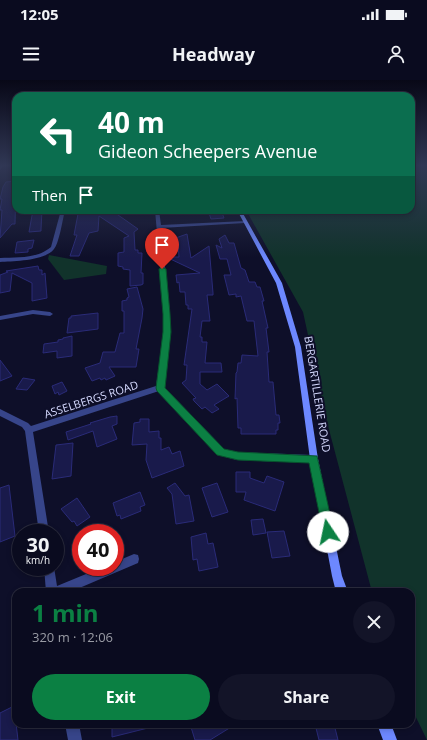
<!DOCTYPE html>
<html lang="en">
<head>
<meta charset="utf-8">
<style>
  :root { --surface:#0a0b1f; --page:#131428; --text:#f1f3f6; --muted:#999ba4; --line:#2a2b3d; --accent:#0b8043 }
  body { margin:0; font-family:"Open Sans",sans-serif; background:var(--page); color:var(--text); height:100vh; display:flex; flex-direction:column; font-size:15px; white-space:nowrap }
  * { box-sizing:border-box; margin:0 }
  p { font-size:13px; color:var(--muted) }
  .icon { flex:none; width:22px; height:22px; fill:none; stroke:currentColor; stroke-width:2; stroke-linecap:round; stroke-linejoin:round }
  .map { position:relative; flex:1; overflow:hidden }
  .panel { position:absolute; left:12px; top:508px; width:403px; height:140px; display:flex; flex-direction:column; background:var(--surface); border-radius:12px; box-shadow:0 2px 6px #0003,0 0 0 1px var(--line) }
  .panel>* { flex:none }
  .top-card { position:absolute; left:12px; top:12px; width:403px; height:122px; border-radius:12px; box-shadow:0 2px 6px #0003,0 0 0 1px var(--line); background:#0b6e4f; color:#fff; overflow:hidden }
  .speed { position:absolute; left:12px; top:444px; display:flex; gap:8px; font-size:20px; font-weight:700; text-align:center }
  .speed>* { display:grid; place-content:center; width:52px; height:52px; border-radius:50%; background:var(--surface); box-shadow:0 2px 6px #0003,0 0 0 1px var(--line); line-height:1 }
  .speed small { font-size:10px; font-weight:400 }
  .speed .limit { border:6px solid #d22; background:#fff; color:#111 }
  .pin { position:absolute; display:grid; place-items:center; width:34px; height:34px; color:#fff; margin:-41px -17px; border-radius:50% 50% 50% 0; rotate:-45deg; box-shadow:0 0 4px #0007 }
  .pin .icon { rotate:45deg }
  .me { position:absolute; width:44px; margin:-22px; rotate:349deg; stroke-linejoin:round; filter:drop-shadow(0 0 3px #0008) }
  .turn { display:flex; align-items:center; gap:14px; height:84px; padding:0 20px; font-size:18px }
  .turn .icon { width:52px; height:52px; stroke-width:2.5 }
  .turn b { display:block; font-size:28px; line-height:34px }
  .then { display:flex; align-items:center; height:38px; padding:0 20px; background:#0003; gap:8px; font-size:15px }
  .round { display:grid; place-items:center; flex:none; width:42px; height:42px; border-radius:21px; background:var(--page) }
  .head { display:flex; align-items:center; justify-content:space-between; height:68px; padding:0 20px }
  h1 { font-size:24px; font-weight:700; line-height:30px; color:var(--accent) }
  .cta { display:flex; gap:8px; margin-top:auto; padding:8px 20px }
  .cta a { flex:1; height:46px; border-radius:24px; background:var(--accent); color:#fff; font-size:16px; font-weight:700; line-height:46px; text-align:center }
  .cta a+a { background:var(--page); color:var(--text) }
  .status { display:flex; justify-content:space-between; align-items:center; height:28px; padding:0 20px; background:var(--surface); direction:ltr }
  .status svg { height:11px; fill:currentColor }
  header { display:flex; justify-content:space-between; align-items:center; height:52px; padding:0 20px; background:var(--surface); font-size:18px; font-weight:700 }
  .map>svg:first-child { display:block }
</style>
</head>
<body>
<div class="status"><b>12:05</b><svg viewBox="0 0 49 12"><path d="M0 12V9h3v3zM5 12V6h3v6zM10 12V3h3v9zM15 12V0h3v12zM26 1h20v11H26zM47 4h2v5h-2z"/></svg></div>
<header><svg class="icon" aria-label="menu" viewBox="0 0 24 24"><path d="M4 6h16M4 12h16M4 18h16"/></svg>Headway<svg class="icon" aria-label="person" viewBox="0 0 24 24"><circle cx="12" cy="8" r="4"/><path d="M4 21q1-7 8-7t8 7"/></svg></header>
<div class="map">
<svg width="427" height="660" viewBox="0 0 427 660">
  <rect width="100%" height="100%" fill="#0e0f29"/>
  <g fill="#11332b">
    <polygon points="411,86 427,86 427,660 411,627 411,512 372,512 327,342 303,232 246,130 411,130"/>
    <polygon points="49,175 107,186 106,194 64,200 48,179"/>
  </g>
  <g fill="#191a4b" stroke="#2a2b78">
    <polygon points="16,101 15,144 12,144 0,158 2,130 0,130 2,119 0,119 3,107 6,102"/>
    <polygon points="33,130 42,130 41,149 41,151 29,152"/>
    <polygon points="111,130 138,149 134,152 135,170 138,170 138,173 142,173 141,193 143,193 143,204 141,205 130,206 130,190 123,189 123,187 118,186 118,173 124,172 124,158 129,156 99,136 98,151 89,153 79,176 70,176 77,155 74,155 78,134 110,133"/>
    <polygon points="208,130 221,130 224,138 211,139"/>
    <polygon points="187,154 191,178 209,166 213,213 213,215 207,215 210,241 202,241 200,257 202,257 202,262 207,262 205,283 221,283 222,292 200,292 200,304 207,310 217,304 229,316 214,325 219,329 212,333 205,327 202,329 194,321 193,319 196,318 182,303 186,300 187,285 184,285 192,229 188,229 188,225 186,225 185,212 180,212 179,202 177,203 176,195 200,193 166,177 179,177 178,163 170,160"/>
    <polygon points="225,155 229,163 234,163 241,188 245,190 249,202 255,202 257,207 260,207 264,221 262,221 268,248 266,248 269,272 267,272 269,302 273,302 276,335 279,335 280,343 278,343 278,350 276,350 276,354 241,354 241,348 238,348 237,318 235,319 236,293 237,292 238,283 241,283 242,275 258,276 254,241 247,241 241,216 236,217 236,214 229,215 224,195 231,195 227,179 220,179 216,165 222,168 219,159"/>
    <polygon points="34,160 32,168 28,169 28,172 15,173 17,162"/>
    <polygon points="38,186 39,190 42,190 42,195 45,193 47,218 32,221 32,203 12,193 10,211 0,213 0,195 8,192 6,191"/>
    <polygon points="137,207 143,229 142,238 136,269 139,269 136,287 109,287 115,296 106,300 105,298 101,300 100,298 92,301 85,288 100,283 103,272 115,272 120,253 124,253 124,231 122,231 122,221 127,220 127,218 129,217 127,209"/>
    <polygon points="98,233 98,249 67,253 69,238 71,238 71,236"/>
    <polygon points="72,256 72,276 57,278 57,271 43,273 44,264 58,262 58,260 63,259 63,258"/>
    <polygon points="0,280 12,296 0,301"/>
    <polygon points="23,298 35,300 27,310 16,309"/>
    <polygon points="62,302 67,311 59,315 58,312 55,314 52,306"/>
    <polygon points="117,336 117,344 112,346 117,359 97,367 93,351 68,360 66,352 91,344 90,343 110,337"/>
    <polygon points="140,339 149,339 149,352 159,351 159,358 161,358 161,370 169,367 172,374 180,371 184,386 152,398 146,380 147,364 132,365 134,343 140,342"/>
    <polygon points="73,363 71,396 52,399 56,365"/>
    <polygon points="236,392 250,392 250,398 264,403 267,396 284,402 275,431 244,420 246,412 236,412"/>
    <polygon points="175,403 185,416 189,415 194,441 176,444 172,414 167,408"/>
    <polygon points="217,403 228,432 212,437 202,408"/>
    <polygon points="9,405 15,456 0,462 0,408"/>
    <polygon points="140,412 145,425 140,427 141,431 121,439 120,435 117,436 113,423"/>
    <polygon points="77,418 90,437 77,446 74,441 72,442 61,429"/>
    <polygon points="263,439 266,453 253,455 251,440"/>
    <polygon points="284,451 290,476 272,478 267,452"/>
    <polygon points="206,453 208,464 213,463 218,487 199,491 197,479 193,480 191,457"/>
    <polygon points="14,626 18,660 0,660 0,633"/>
    <polygon points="112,644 152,644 152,647 112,657"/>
    <polygon points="190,644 236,644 210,660 195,660"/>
    <polygon points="315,644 334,644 338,660 319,660"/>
  </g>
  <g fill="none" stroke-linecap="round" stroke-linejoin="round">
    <g fill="#37458a" fill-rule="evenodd">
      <polygon points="0,86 3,86 0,90"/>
      <path d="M61,130H65C63,138 59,164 54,169C45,181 14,181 0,182V178C17,177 37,179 51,167Z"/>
      <polygon points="155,130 159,130 161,145 245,141 247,142 245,143 161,148 170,234 170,252 164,307 224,369 237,372 314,375 317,376 318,379 317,382 314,383 237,380 218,375 159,311 33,352 49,453 39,453 25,351 22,347 0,336 0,329 28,343 31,346 156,306 164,252 164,234"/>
      <polygon points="33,230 50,232 53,234 50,236 33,234 0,240 0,236"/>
      <polygon points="134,474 138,475 139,479 138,483 70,512 46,512 44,487 54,487 57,506 103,487 115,487 115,482"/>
      <polygon points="65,644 79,644 82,660 68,660"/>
    </g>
    <g fill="#6d88ff" fill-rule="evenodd">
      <polygon points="237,130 241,130 282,203 301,267 318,379 342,496 348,512 336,512 332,496 310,379 295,267 276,203"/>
      <polygon points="377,644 391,644 397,660 383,660"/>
    </g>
  </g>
  <linearGradient id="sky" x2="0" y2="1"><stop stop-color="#080817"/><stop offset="0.48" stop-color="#303754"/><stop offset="1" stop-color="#303754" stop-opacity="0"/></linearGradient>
  <rect width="427" height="178" fill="url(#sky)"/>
  <polygon fill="#0b8043" stroke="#07532c" points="162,187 166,189 170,234 171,252 165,308 224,369 238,372 317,376 334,452 332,456 328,458 324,456 323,452 309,383 238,380 217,375 157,311 156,308 163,252 163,234 159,189"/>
  <g text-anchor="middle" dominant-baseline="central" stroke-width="4" stroke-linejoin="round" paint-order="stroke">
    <g font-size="11" fill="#d6daff" stroke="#0e0f29">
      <text transform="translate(318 314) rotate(81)">BERGARTILLERIE ROAD</text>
      <text transform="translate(91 319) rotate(-18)">ASSELBERGS ROAD</text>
    </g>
  </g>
</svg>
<div class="speed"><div>30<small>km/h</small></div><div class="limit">40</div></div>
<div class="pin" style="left:162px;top:189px;background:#d93025"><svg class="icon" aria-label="arrive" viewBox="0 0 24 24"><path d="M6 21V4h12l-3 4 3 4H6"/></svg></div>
<svg class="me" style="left:328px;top:452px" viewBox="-20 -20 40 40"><circle r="19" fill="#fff"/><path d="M0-13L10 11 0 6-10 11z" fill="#0b8043"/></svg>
<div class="top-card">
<div class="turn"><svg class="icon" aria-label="left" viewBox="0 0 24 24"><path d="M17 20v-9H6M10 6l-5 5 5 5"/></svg><div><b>40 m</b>Gideon Scheepers Avenue</div></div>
<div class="then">Then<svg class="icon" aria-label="arrive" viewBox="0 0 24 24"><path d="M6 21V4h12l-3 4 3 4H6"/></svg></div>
</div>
<section class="panel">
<div class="head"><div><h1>1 min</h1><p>320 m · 12:06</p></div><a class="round"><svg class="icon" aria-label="close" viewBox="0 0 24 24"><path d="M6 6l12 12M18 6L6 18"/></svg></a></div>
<div class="cta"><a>Exit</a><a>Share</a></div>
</section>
</div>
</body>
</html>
